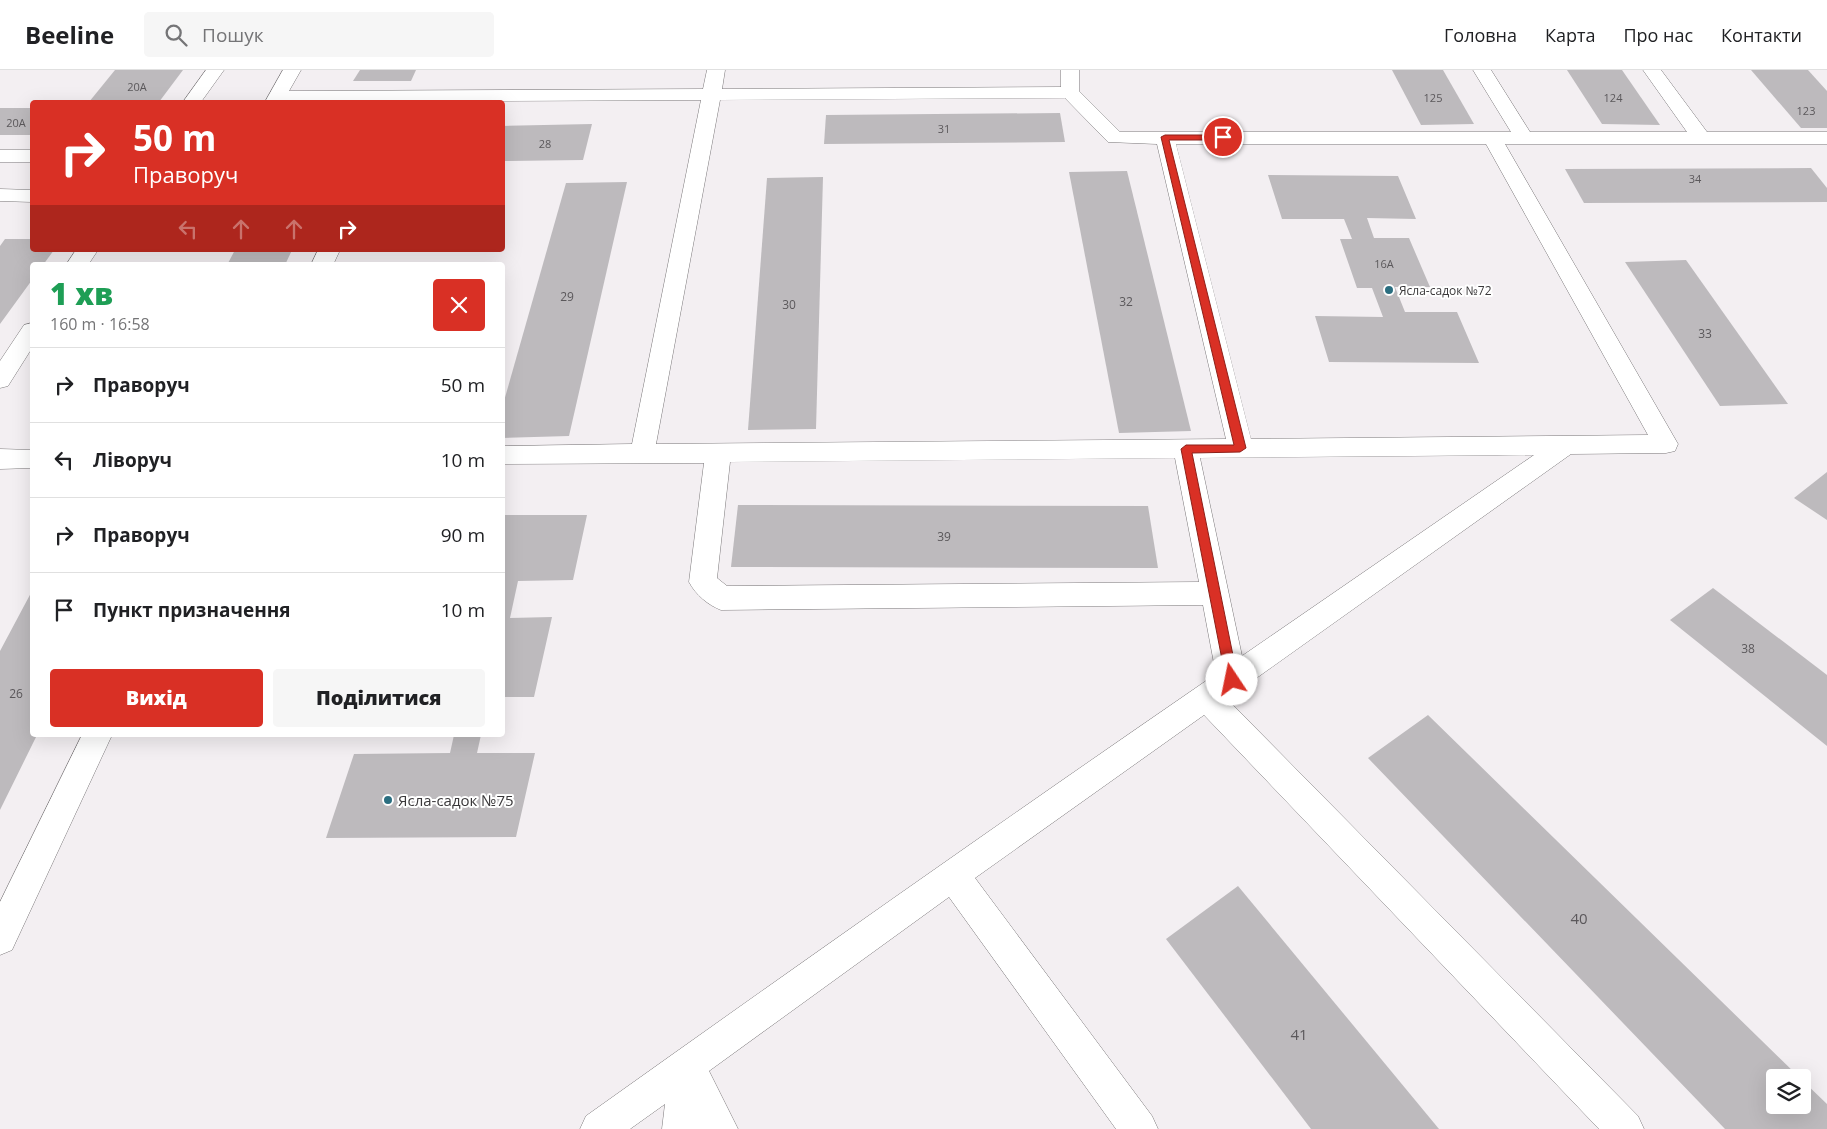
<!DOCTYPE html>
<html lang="uk">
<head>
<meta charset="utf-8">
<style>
  :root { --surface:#fff; --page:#f6f6f6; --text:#202124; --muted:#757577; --line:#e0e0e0; --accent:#d93025 }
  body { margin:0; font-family:"Open Sans",sans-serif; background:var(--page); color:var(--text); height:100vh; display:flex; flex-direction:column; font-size:19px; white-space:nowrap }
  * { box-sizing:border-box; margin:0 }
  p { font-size:16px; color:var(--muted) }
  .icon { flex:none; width:28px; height:28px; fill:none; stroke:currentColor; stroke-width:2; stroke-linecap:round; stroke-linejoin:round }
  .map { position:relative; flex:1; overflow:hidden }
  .sheet { position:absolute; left:30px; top:192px; width:475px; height:475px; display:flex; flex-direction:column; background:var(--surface); border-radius:5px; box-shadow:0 5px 20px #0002 }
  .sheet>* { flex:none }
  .guide { position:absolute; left:30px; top:30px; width:475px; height:152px; border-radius:5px; box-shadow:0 5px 20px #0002; background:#d93025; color:#fff; overflow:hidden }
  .fabs { position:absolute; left:1766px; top:999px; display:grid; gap:10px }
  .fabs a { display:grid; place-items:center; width:45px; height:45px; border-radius:5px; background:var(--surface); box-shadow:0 5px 20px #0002; font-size:25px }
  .pin { position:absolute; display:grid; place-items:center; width:42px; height:42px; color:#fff; margin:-21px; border:2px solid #fff; border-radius:50%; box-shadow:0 1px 5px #0007 }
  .me { position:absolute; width:55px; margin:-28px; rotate:349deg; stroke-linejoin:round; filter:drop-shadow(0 0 4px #0008) }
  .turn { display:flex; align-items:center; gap:18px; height:105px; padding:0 20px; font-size:22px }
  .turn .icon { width:65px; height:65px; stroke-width:2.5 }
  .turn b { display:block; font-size:35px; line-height:42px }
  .lanes { display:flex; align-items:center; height:48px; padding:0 20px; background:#0003; justify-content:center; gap:25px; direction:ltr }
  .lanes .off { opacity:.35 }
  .round { display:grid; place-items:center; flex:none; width:52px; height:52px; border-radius:5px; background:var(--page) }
  .head { display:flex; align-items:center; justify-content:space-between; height:85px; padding:0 20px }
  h1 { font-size:30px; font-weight:800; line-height:38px; color:#1e9e55 }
  .button { display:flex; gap:10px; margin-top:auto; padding:10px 20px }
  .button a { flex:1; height:58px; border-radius:5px; background:var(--accent); color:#fff; font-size:20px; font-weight:800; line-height:58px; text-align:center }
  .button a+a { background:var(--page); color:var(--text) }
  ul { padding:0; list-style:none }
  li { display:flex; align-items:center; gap:15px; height:75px; padding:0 20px; border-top:1px solid var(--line) }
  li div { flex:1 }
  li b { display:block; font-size:19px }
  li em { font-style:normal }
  header { display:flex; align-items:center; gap:30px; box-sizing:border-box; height:70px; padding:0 25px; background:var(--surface); border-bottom:1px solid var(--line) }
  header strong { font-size:24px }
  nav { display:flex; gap:28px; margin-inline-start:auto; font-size:18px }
  .search { width:350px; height:45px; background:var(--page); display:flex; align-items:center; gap:12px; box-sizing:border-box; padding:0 18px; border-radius:5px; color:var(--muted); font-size:19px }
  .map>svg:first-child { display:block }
</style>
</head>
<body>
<header>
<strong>Beeline</strong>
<div class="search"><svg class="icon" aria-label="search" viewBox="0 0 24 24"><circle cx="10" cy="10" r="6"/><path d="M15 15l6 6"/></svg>Пошук</div>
<nav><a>Головна</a><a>Карта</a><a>Про нас</a><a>Контакти</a></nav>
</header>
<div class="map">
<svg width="1827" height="1059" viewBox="0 0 1827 1059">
  <rect width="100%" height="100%" fill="#f3eff2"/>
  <g fill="#bdbabd">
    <polygon points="115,0 183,0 159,32 89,32"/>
    <polygon points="360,0 416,0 411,11 353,11"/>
    <polygon points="1392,0 1443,0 1474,54 1421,55"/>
    <polygon points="1567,0 1622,0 1660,55 1602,54"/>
    <polygon points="1751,0 1808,0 1827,21 1827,58 1801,58"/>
    <rect x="0" y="38" width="32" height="27"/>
    <polygon points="1060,43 1065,72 824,74 826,45"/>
    <polygon points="592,54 583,90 502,91 502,56"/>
    <polygon points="1811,98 1827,118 1827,132 1584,133 1565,99"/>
    <polygon points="1127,101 1191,361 1119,363 1069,102"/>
    <polygon points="1268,105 1398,106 1416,149 1367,148 1374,168 1409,168 1430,217 1395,217 1405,242 1457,242 1479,293 1329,292 1315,246 1383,247 1372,218 1357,218 1340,169 1352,169 1344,149 1282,149"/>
    <polygon points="823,107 816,359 748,360 767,108"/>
    <polygon points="627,112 569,366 502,368 502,338 566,113"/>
    <polygon points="5,169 32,169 32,180 54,180 43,195 32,195 32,210 0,254 0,176"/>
    <polygon points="235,180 292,180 285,195 227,195"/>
    <polygon points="1686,190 1788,334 1720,336 1625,192"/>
    <polygon points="1827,402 1827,450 1794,428"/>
    <polygon points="738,435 1148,436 1158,498 731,497"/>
    <polygon points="502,445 587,445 573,510 518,511 510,548 552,547 534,627 502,627"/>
    <polygon points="1713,518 1827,605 1827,676 1670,550"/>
    <polygon points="32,521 32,665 37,665 0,740 0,581"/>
    <polygon points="1428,645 1800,1008 1775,1008 1775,1035 1802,1035 1802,1010 1827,1034 1827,1059 1725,1059 1368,688"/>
    <polygon points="454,665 481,665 477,683 535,683 516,767 326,768 354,684 450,683"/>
    <polygon points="1238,816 1439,1059 1311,1059 1166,869"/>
  </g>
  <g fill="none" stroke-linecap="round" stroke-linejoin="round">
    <g stroke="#7b787a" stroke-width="1">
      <g id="minor">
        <polygon points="206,0 224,0 201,32 183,32"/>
        <path d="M283,0H301L289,21L703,19L707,0H725L722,19L1061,17V0H1079V21L1120,62H1511L1473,0H1491L1530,62H1687L1643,0H1661L1707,62H1827V74H1505L1678,374L1675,381L1666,383L1571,384L1227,629L1638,1046L1644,1059H1599L1204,645L975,808L1152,1046L1158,1059H1116L949,827L709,1001L738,1059H662L665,1034L630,1059H580L586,1046C795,897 1005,749 1216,604L1203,535L721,540C708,535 696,525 689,512L704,393L502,394V376L632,374L701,30L265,32ZM1065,28L1108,72L1157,74L1226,369L656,374L720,30ZM1176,74H1486L1648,365L1251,369ZM1534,385L1242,586L1200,388ZM1175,388L1199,512L727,516L717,508L730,392Z"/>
        <rect x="0" y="80" width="32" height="12"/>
        <polygon points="0,119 32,120 32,132 0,131"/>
        <polygon points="76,180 98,180 88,195 66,195"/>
        <polygon points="318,180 340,180 333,195 311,195"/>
        <polygon points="32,253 32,278 8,316 0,318 0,291 24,255"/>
        <polygon points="0,379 32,380 32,398 0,399"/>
        <polygon points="82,665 112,665 12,880 0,885 0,832"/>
      </g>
    </g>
    <use href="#minor" fill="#fff" fill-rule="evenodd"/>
  </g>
  <polygon fill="#d93025" stroke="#8d1f18" points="1165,65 1223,65 1227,67 1223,70 1169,70 1246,378 1240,382 1192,383 1238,610 1236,613 1232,615 1228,613 1226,610 1181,379 1186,375 1234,375 1161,67"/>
  <g fill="#2b6e80" stroke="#fff" stroke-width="2">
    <circle cx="1389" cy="220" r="5"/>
    <circle cx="388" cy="730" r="5"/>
  </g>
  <g text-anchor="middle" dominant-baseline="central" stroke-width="4" stroke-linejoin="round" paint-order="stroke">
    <g font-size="11" fill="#5b585b">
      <text x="137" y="16">20А</text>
      <text x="1433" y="27">125</text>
      <text x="1613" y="27">124</text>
      <text x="1806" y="40">123</text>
      <text x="16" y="52">20А</text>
      <text x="944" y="58">31</text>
      <text x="545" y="73">28</text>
      <text x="1695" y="108">34</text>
      <text x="1384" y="193">16А</text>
    </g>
    <g font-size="12" fill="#3a383a" stroke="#fff" text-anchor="start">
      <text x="1399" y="220">Ясла-садок №72</text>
    </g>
    <g font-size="12" fill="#5b585b">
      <text x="567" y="226">29</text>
      <text x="1126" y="231">32</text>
      <text x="789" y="234">30</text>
      <text x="1705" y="263">33</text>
      <text x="944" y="466">39</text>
      <text x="1748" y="578">38</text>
      <text x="16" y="623">26</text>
    </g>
    <g font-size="15" fill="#3a383a" stroke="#fff" text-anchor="start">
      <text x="398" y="730">Ясла-садок №75</text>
    </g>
    <g font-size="15" fill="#5b585b">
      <text x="1579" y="848">40</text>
      <text x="1299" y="964">41</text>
    </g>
  </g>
</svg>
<div class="fabs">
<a><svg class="icon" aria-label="layers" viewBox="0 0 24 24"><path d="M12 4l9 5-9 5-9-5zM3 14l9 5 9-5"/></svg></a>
</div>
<div class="pin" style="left:1223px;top:67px;background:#d93025"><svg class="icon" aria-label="arrive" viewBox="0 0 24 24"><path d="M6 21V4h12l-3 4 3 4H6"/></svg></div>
<svg class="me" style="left:1232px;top:610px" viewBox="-20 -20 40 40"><circle r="19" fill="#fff"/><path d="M0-13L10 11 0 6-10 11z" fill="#d93025"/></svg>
<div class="guide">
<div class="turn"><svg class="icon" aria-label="right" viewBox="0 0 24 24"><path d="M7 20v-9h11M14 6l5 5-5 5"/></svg><div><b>50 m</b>Праворуч</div></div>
<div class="lanes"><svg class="icon off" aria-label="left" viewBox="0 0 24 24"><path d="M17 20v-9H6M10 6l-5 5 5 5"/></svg><svg class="icon off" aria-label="ahead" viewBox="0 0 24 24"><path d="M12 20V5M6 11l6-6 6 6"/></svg><svg class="icon off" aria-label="ahead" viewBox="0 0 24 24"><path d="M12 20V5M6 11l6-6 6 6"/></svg><svg class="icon" aria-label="right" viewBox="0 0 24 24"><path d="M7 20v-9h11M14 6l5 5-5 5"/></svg></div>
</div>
<section class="sheet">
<div class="head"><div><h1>1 хв</h1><p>160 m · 16:58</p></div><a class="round" style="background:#d93025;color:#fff"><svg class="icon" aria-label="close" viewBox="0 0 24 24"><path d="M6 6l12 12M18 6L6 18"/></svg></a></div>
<ul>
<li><svg class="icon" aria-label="right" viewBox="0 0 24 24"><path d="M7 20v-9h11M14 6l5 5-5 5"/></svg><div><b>Праворуч</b></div><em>50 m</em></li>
<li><svg class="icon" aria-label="left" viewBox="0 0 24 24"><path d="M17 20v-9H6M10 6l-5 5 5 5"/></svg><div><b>Ліворуч</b></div><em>10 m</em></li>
<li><svg class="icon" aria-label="right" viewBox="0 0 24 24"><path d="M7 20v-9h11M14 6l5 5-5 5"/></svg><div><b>Праворуч</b></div><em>90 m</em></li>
<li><svg class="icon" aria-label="arrive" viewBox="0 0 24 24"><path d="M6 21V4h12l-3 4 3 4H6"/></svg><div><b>Пункт призначення</b></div><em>10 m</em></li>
</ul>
<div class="button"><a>Вихід</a><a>Поділитися</a></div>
</section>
</div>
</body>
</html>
